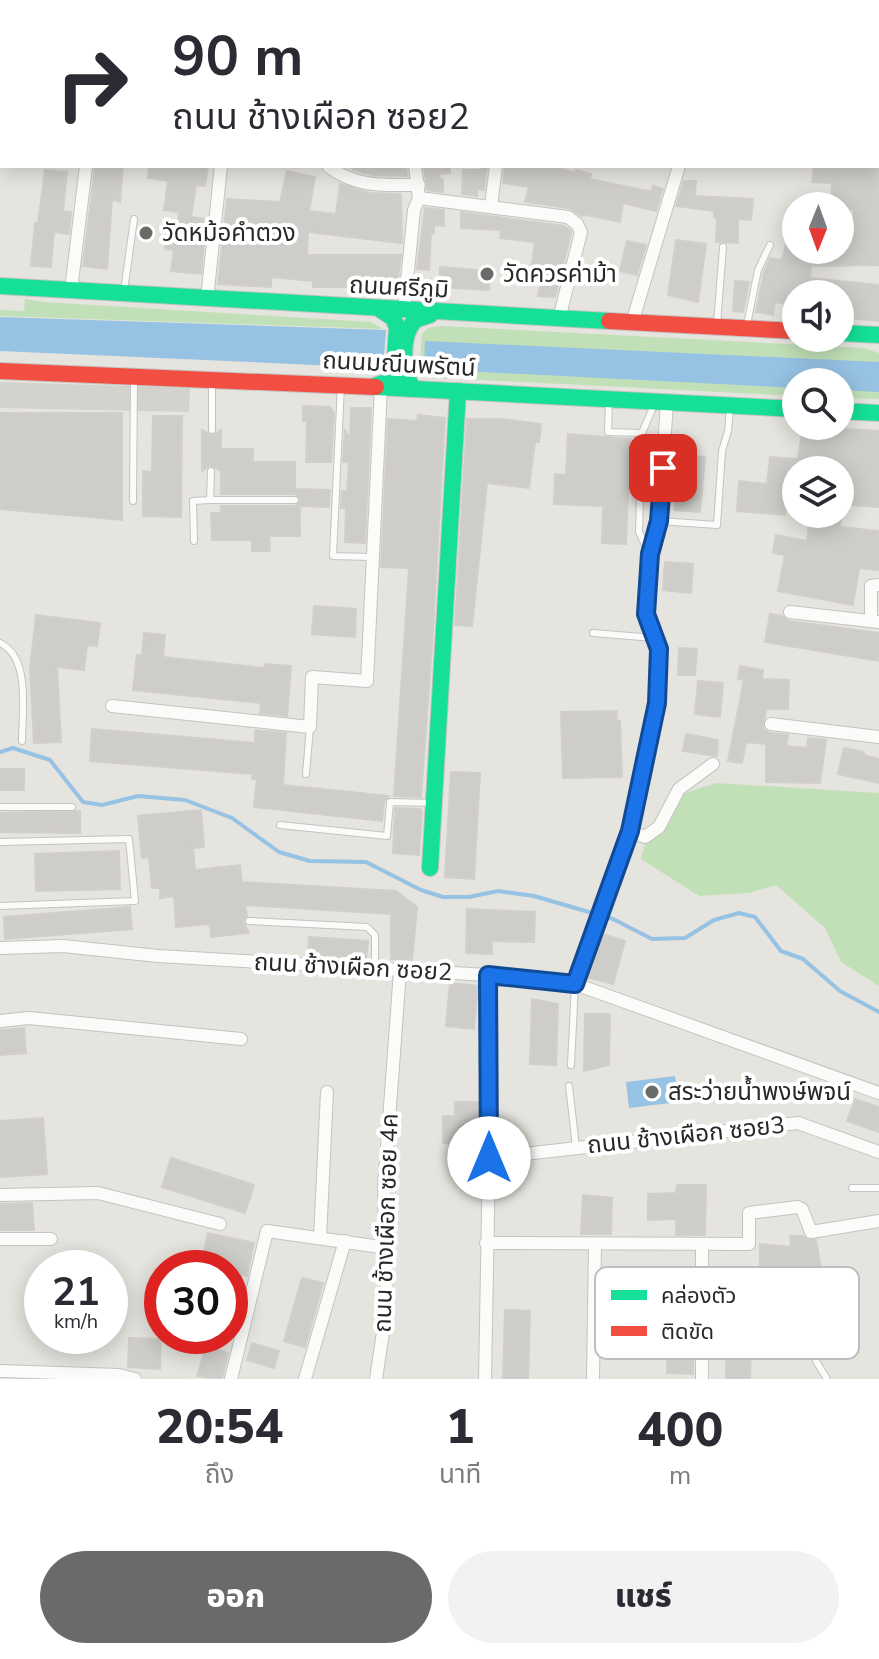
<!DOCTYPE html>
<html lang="th">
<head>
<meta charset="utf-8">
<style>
  :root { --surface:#fff; --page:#f2f2f3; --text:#2b2b33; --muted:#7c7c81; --accent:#6a6a68 }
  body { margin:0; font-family:"Nunito Sans","Noto Sans Thai",sans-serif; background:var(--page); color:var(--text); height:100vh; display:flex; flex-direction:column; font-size:30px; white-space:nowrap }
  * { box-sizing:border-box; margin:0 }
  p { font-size:26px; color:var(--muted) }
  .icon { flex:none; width:44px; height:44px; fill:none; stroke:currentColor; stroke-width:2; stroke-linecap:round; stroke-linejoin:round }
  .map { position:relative; height:1379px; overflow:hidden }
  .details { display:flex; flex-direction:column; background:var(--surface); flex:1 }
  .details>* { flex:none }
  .top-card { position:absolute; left:0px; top:0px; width:880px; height:168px; box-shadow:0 4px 20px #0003; background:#fff; color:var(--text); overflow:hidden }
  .needle { width:52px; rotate:181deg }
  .tools { position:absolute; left:782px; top:192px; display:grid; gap:16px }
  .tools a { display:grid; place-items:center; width:72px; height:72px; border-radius:50%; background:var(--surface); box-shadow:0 4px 20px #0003; font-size:40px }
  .speed { position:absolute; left:24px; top:1250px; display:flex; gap:16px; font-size:40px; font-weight:700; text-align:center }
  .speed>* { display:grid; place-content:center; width:104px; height:104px; border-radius:50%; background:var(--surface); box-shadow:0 4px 20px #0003; line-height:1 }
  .speed small { font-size:20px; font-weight:400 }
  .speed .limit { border:12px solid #d22; background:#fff; color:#111 }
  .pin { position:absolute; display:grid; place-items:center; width:68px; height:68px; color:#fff; margin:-34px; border-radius:16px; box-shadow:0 4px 12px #0006 }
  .me { position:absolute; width:88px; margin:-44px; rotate:0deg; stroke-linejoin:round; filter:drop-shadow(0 0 6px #0008) }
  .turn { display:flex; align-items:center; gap:28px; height:168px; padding:0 40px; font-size:36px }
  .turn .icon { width:104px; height:104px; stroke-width:2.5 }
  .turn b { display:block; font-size:56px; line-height:68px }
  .eta { display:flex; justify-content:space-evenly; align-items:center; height:136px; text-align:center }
  .eta b { font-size:48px; font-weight:800; line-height:56px }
  .action { display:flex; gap:16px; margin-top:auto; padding:16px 40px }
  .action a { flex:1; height:92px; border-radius:48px; background:var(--accent); color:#fff; font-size:32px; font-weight:800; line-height:92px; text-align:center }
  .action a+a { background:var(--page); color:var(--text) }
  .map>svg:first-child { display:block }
</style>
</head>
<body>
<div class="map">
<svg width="879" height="1379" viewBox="0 0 879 1379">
  <rect width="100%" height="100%" fill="#e6e4de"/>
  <g fill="#c2e0b8">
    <polygon points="25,299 44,302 371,322 383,329 0,316 0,310 24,311"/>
    <polygon points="441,326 864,348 879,353 879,399 840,398 840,382 796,382 796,396 424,377 419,372 422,334 428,328"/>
    <path d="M716,783L879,793V986L841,962L825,928L776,885L749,893L699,896L641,859C656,805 662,799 716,783Z"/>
  </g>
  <polygon fill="#d4d2cc" points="0,382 190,388 189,412 0,408"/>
  <g fill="#96c2e4">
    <polygon points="0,317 386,330 383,368 0,351"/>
    <polygon points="425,341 879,362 879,392 840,390 840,382 796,382 796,388 424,369"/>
    <polygon points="675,1076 679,1102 629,1108 626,1082"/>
  </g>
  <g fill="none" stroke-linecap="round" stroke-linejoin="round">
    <polyline stroke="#96c2e4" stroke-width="4" points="0,752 13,748 50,760 83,802 102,805 138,796 185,800 232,818 279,852 310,861 366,862 421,890 443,897 469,897 498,891 534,896 613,919 652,939 685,938 714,920 739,913 755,917 781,951 803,959 840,991 879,1012"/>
  </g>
  <g fill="#cfcdc9" stroke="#d1cfca" stroke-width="2">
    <polygon points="95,166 123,166 120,202 112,200 107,269 83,266"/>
    <polygon points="149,166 208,166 205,186 196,185 191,217 206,219 201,274 171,271 174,250 165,249 166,239 175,240 179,212 164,210 168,181 148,178"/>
    <polygon points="351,166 406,166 407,176 372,175 353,170"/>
    <polygon points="424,166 450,166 450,173 439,174 440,179 443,179 443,192 427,190"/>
    <polygon points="480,166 487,166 484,190 477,189 477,196 462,194 463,170 480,170"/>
    <polygon points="505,166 535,169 536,166 551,166 576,173 576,170 591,174 590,179 643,190 652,191 653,186 663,189 656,211 623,203 620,222 582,214 582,216 569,208 525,202 529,187 503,183"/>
    <polygon points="814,166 879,166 879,265 811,266 810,278 879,285 879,321 840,317 840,294 796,294 796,305 775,302 773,315 756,312 764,272 770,258 782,260 787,240 796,242 796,250 840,250 840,229 854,232 854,210 831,206 832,183 812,182"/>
    <polygon points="45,170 67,172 63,211 71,212 69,234 54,232 51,267 31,266 35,223 38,223"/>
    <polygon points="287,171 315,177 309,211 336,214 340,184 370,193 401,194 402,243 308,232 307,255 401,255 397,289 363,291 363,287 313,287 313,281 271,277 271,287 218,284 227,199 280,202"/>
    <polygon points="684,181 696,181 695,196 753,199 751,220 738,219 738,243 716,242 717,218 714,217 714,211 676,206"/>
    <polygon points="425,208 444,210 444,226 434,225 434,233 431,232 429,270 417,269"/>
    <polygon points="461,212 564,226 570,230 571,233 555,297 538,296 542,278 530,276 535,242 500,238 501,230 461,228"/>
    <polygon points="676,240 706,244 698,302 668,295"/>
    <polygon points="627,241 646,245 637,275 620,271"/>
    <polygon points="440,267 490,271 489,290 440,287"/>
    <polygon points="735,281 749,282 743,312 733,311"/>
    <polygon points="303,406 330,407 334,413 331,462 306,462 307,421 303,421"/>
    <polygon points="351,408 371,408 365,543 345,542 346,508 341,508 342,491 347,491 349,462 343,462 345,431 350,439"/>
    <polygon points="0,413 122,413 122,520 0,509"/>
    <polygon points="418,415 445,418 432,646 421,797 394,796 409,568 381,567 388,419 417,421"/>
    <polygon points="153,416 182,416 181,517 143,516 143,471 152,472"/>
    <polygon points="467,419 502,419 541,424 539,442 535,442 529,488 487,483 472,626 455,625"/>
    <polygon points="803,426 879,431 879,507 840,504 840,470 796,470 796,502 786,502 785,515 737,511 739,481 767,484 770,457 798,459"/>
    <polygon points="202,430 213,436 221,430 221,449 253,449 253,462 295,462 295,489 330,490 329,507 300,506 300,536 269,536 270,551 252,551 252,540 212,540 211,513 221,513 221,506 295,506 301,499 295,494 221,494 221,471 210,465 202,471"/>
    <polygon points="568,434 630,439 626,544 602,543 603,506 554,504 555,474 566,475"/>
    <polygon points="680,455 705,457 700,512 675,510"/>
    <polygon points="810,515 841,518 840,527 879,531 879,570 859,568 853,605 778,591 785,555 773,553 776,535 807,541"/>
    <polygon points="665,562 693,564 691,593 663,590"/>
    <polygon points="314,606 356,609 355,637 312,634"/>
    <polygon points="770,614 782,616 789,621 879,633 879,661 765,642"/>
    <polygon points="36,615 100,623 97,646 87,645 84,670 57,667 61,742 34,743 30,669"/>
    <polygon points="144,633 165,635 163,657 264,668 265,664 291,666 287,716 260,713 261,703 133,690 137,655 142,655"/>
    <polygon points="679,648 697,649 695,675 678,675"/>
    <polygon points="740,666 763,670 762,679 789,680 788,709 766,709 763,729 770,733 788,735 786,746 807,748 808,738 826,740 820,783 766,782 766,744 746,742 742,763 728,761 744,680 738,679"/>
    <polygon points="698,681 723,683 720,717 695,714"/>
    <polygon points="617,711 616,721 620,721 622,777 563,778 561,712"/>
    <polygon points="92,729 255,743 255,730 286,733 283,785 389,796 384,801 382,821 254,807 257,779 252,779 253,774 90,761"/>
    <polygon points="686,734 718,740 717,756 683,751"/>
    <polygon points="844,748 864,752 864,755 879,759 879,783 838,774"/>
    <rect x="0" y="769" width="24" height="21"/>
    <polygon points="451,772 480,773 474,879 445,877"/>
    <polygon points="395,808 420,809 422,812 419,855 393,853"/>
    <polygon points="201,810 204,847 193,848 195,870 240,865 242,882 396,891 417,907 412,960 391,959 391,914 245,905 247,916 243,921 249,933 211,937 210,924 176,927 174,896 160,898 160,888 152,888 149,857 142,858 138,816"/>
    <polygon points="76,811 80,811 80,833 0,832 0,813"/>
    <polygon points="119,851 120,889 36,891 35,854"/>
    <polygon points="130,907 132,929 5,939 4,917"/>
    <polygon points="467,909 535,912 534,942 492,941 492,954 466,953"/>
    <polygon points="602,934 625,941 613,984 587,977"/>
    <polygon points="309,937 368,941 366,959 308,956"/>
    <polygon points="450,983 478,986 474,1029 446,1026"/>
    <polygon points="532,999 558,1004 556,1065 530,1064"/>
    <polygon points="585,1014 610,1014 609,1065 584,1071"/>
    <polygon points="24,1028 26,1053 0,1055 0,1030"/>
    <polygon points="855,1099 879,1107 879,1132 847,1121"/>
    <polygon points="455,1102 480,1102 480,1143 443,1143 443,1116 455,1116"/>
    <polygon points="43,1118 47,1174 0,1177 0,1121"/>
    <polygon points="171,1158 254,1185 245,1213 162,1187"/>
    <polygon points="677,1185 706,1185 705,1235 676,1235 676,1219 648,1220 648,1194 676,1193"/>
    <polygon points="583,1195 612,1198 611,1234 581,1234"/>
    <polygon points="32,1203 34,1230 0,1230 0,1204"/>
    <polygon points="208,1233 254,1243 247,1276 230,1272 230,1268 201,1265"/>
    <polygon points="790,1236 803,1236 808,1240 816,1240 823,1280 760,1278 760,1244 791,1247"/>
    <polygon points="302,1278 323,1283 305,1347 284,1341"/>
    <polygon points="668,1284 693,1284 693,1374 667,1373"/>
    <polygon points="505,1310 530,1311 528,1379 503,1379"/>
    <polygon points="727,1311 752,1312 750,1379 726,1379"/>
    <polygon points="129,1338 161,1339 160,1369 128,1367"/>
    <polygon points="252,1343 279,1351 274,1368 247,1360"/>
    <polygon points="206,1347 228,1353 222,1379 197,1376"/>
  </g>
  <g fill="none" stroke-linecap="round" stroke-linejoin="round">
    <g stroke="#c4c3c3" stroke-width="8">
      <g id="lane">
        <polyline points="685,0 686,2"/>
        <polyline points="124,291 134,219"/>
        <polyline points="717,324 723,247"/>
        <polyline points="747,325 758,270 770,245"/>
        <polyline points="341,385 333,556 371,557"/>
        <polyline points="609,400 608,432 642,433 654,405"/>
        <polyline points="212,430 212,378"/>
        <polyline points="642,433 639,532 648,551"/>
        <polyline points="210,500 295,500"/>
        <polyline points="133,501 134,376"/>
        <polyline points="659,521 717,525 722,451 728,431 730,408"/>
        <polyline points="194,541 193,501 210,500 211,471"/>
        <polyline points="593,633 654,638"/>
        <path d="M0,643C31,658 22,712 22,741"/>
        <polyline points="306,774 310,727"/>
        <polyline points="0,807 72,807"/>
        <polyline points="280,825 387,836 390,802 434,803"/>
        <polyline points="0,842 129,839 135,901 0,906"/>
        <polyline points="249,921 367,927 375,935 375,969"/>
        <polyline points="571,1065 575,984"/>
        <polyline points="569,1086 576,1147"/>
        <polyline points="852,1188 879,1188"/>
        <polyline points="816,1361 827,1379"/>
      </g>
    </g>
    <g stroke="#c4c3c3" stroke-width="14">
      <g id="street">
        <polyline points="219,0 219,2"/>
        <polyline points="66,2 67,0"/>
        <polyline points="358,2 359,0"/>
        <polyline points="497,2 497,0"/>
        <polyline points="0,48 2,48"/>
        <polyline points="0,142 2,142"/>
        <path d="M328,166C356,188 385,185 419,185"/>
        <polyline points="419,198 568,217 577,224 581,232 559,319"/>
        <polyline points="491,206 496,166"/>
        <polyline points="71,290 86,166"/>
        <polyline points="207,299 221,166"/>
        <polyline points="404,311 414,210 419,198 415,166"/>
        <polyline points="632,323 679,166"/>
        <polyline points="790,612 879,622"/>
        <polyline points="871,621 871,586 879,585"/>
        <polyline points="112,706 310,727 312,677 367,681 381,387"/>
        <polyline points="771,724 879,737"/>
        <polyline points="630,831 645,837 659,827 679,789 713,764"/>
        <polyline points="0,948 63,946 158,956 488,975 575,984 879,1093"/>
        <polyline points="575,984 630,831 657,703 659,649 646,614 650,554 659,521 667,402"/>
        <polyline points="0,1021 29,1018 241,1039"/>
        <polyline points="489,1158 798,1123 879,1152"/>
        <polyline points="0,1195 98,1193 220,1224"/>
        <polyline points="320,1238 327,1092"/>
        <polyline points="0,1239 51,1239"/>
        <polyline points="486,1243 749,1244 749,1213 798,1207 802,1209 811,1232 879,1221"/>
        <polyline points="0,1371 119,1375 135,1379"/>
        <polyline points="231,1379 267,1231 388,1248"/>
        <polyline points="305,1379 345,1241"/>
        <polyline points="376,1379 387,1306 384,1188 400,971"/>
        <polyline points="485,1379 489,1158 488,975"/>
        <polyline points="593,1379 595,1245"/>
        <polyline points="702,1379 702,1246"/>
      </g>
    </g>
    <g stroke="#c4c3c3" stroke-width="18">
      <g id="fast">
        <polyline points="0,286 609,321"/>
        <polyline points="840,333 879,335"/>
        <polyline points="374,386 386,382 394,374 397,327 393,318 381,310"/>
        <polyline points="376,387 796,409"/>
        <path d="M413,389C402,371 400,336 415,320L430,315"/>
        <polyline points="840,411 879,413"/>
        <polyline points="430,868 458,391"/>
      </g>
    </g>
    <g stroke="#c4c3c3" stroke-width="18">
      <g id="jam">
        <polyline points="609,321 796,331"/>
        <polyline points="0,371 376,387"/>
      </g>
    </g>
    <use href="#lane" stroke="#fbfbfa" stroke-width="6"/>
    <use href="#street" stroke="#fbfbfa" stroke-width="12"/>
    <use href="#fast" stroke="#16e098" stroke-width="16"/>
    <use href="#jam" stroke="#f24e42" stroke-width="16"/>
  </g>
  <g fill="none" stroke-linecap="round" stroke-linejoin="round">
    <g stroke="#114b97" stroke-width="20">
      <polyline id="route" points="489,1158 488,975 575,984 630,831 657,703 659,649 646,614 650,554 659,521 663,468"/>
    </g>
    <use href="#route" stroke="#1a73e8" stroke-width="14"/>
  </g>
  <g fill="#6a6a68" stroke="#fff" stroke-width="3">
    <circle cx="146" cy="233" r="8"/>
    <circle cx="487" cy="274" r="8"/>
    <circle cx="652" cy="1092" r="8"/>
  </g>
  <g text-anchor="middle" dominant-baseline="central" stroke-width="8" stroke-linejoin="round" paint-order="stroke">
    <g font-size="24" fill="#282828" stroke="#fff" text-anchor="start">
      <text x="162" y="233">วัดหม้อคำตวง</text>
      <text x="503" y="274">วัดควรค่าม้า</text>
      <text x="668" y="1092">สระว่ายน้ำพงษ์พจน์</text>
    </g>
    <g font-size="24" fill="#282828" stroke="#fff">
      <text transform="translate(399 287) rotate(3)">ถนนศรีภูมิ</text>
      <text transform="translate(399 364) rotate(3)">ถนนมณีนพรัตน์</text>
      <text transform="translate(353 967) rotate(3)">ถนน ช้างเผือก ซอย2</text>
      <text transform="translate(686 1135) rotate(-6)">ถนน ช้างเผือก ซอย3</text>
      <text transform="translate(386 1223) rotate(-88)">ถนน ช้างเผือก ซอย 4ค</text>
    </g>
  </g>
  <rect x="595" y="1267" width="264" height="92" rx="12" fill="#fff" stroke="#bebebe" stroke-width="2"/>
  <rect x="611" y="1290" width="36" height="10" fill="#16e098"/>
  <rect x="611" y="1326" width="36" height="10" fill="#f24e42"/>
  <g font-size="22" fill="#282828">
    <text x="661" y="1303">คล่องตัว</text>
    <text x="661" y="1339">ติดขัด</text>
  </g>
</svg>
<div class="tools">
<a><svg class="needle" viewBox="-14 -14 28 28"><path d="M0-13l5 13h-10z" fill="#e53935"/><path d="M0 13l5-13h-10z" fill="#7c7c81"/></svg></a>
<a><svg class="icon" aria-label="sound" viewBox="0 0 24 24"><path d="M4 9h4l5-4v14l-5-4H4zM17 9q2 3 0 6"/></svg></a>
<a><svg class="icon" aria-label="search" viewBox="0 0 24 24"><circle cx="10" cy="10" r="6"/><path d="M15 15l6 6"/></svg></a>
<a><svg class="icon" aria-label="layers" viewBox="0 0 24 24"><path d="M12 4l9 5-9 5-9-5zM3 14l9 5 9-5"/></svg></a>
</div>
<div class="speed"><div>21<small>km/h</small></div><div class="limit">30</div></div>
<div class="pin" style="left:663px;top:468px;background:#d93025"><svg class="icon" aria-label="arrive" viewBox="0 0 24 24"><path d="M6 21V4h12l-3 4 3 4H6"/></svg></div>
<svg class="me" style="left:489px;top:1158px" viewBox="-20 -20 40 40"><circle r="19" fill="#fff"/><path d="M0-13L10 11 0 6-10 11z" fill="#1a73e8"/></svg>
<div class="top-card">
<div class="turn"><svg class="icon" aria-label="right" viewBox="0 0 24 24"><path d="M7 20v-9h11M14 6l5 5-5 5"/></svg><div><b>90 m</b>ถนน ช้างเผือก ซอย2</div></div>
</div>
</div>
<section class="details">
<div class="eta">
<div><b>20:54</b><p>ถึง</p></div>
<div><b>1</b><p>นาที</p></div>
<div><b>400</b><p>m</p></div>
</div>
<div class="action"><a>ออก</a><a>แชร์</a></div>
</section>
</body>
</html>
